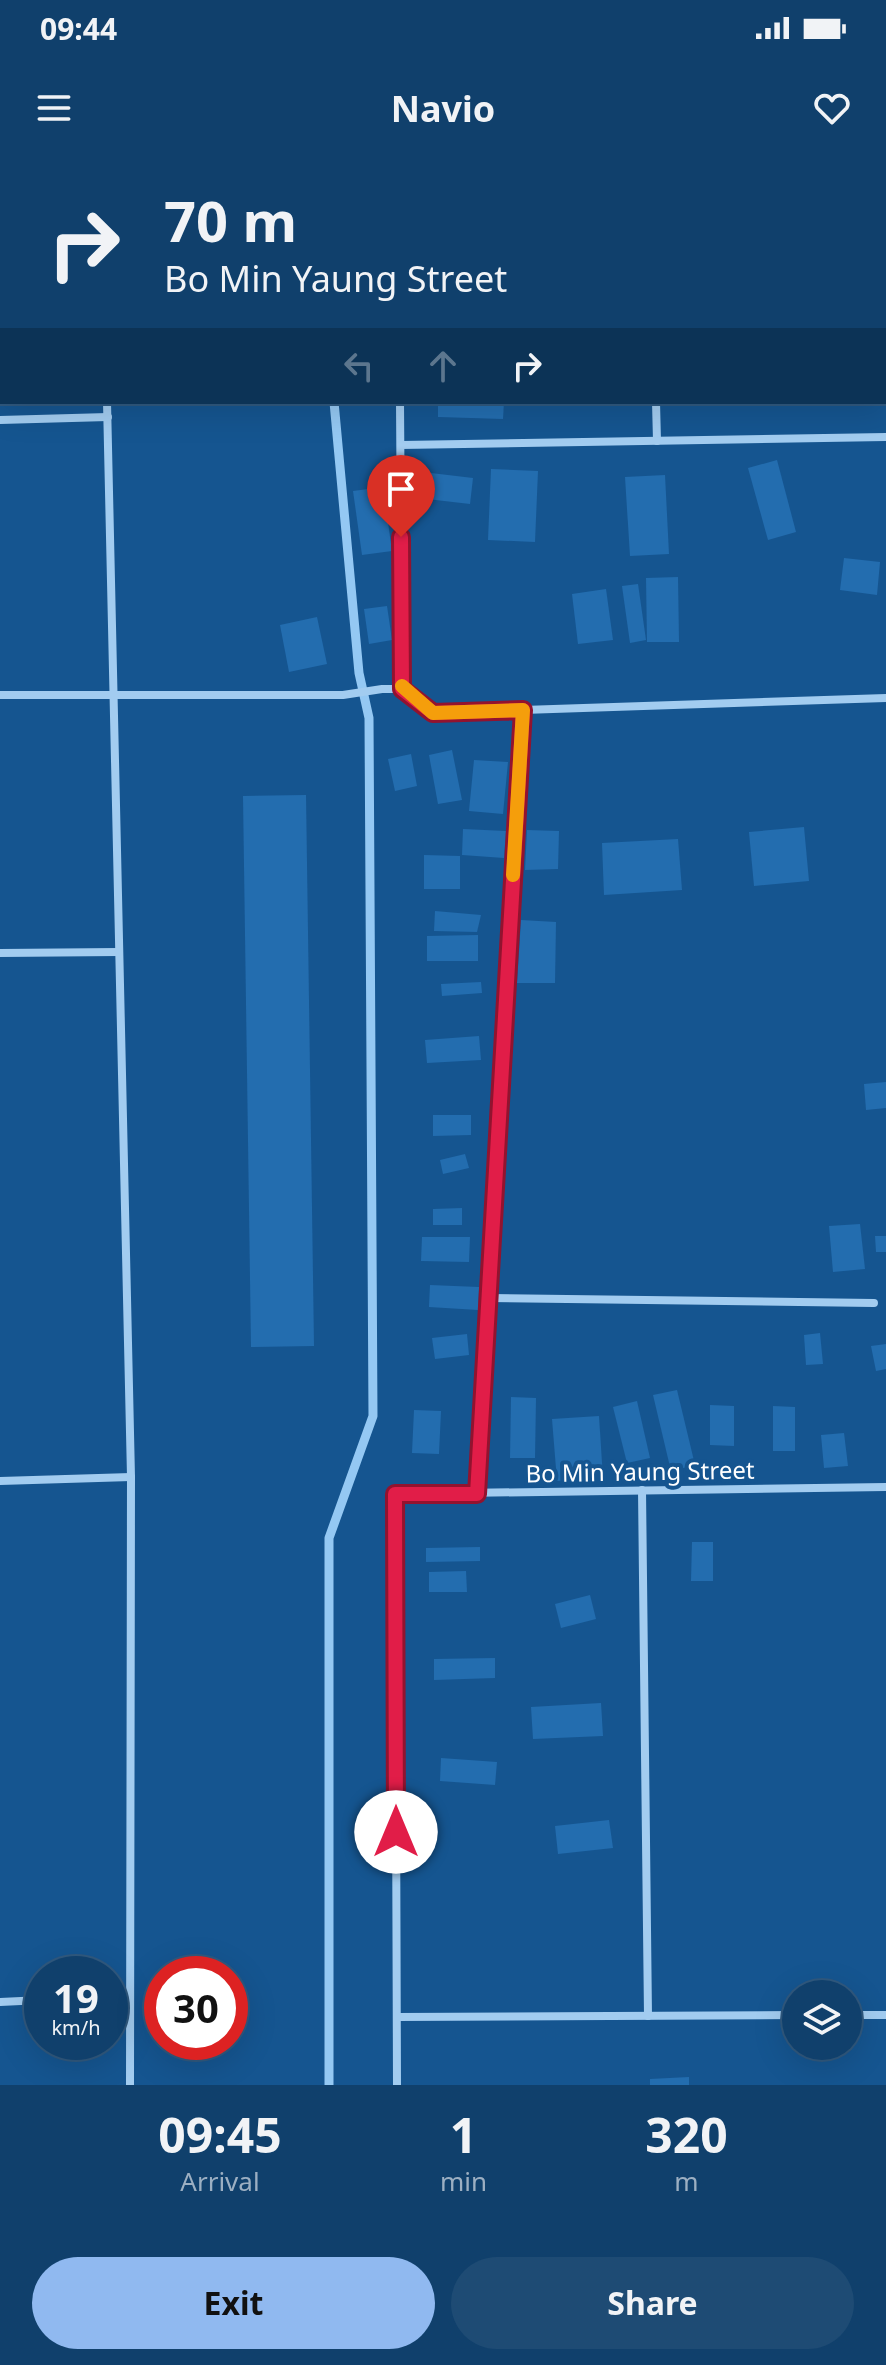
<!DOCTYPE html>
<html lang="en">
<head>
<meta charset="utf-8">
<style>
  :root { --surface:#10406c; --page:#1e4b74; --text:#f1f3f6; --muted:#9cafc2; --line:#30597f; --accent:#90b9f0 }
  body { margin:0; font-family:"Noto Sans",sans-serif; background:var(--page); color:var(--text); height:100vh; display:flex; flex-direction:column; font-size:30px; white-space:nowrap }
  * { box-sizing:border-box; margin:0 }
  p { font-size:26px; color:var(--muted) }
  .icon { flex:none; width:44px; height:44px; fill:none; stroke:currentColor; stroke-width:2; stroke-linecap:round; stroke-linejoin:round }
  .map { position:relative; height:1925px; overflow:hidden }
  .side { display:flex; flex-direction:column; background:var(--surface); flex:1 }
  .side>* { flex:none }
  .top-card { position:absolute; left:0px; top:0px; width:886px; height:244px; box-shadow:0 8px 32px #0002,0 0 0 2px var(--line); background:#10406c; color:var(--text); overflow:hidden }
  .buttons { position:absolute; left:782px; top:1820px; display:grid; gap:16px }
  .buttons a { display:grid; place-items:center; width:80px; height:80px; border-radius:50%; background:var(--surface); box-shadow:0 8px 32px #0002,0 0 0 2px var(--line); font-size:40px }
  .speed { position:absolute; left:24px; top:1796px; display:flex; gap:16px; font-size:40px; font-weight:700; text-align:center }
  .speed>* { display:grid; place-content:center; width:104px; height:104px; border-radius:50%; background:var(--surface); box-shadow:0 8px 32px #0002,0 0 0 2px var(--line); line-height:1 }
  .speed small { font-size:20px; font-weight:400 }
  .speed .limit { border:12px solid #d22; background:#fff; color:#111 }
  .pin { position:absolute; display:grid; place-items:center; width:68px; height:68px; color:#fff; margin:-82px -34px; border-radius:50% 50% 50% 0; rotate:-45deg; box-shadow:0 0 8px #0007 }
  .pin .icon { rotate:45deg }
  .me { position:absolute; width:88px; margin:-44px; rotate:0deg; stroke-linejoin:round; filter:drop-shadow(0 0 6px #0008) }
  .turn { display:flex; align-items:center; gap:28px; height:168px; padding:0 32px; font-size:36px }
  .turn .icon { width:104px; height:104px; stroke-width:2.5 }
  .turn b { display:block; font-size:56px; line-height:68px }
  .lanes { display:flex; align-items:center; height:76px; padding:0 32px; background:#0003; justify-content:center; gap:40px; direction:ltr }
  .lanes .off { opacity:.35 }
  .eta { display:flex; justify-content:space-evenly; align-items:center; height:136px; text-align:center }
  .eta b { font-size:48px; font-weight:700; line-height:56px }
  .action { display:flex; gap:16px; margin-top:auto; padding:16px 32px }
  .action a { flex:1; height:92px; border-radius:48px; background:var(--accent); color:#111; font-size:32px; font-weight:700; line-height:92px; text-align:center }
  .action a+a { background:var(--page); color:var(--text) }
  .status { display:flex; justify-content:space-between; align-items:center; height:56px; padding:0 40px; background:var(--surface); direction:ltr }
  .status svg { height:22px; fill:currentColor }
  header { display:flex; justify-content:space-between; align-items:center; height:104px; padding:0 32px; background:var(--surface); font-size:36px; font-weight:700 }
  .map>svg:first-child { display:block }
</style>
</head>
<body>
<div class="status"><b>09:44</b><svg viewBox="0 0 49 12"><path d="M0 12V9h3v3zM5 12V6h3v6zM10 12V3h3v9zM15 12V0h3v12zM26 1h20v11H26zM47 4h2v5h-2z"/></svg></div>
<header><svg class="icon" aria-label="menu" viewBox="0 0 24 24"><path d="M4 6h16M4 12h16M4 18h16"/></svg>Navio<svg class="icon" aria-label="heart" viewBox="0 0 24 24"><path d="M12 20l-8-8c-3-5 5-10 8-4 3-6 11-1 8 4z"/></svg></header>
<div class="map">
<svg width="886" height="1925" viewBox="0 0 886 1925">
  <rect width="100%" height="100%" fill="#155590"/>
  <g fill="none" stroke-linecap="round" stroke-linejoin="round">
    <g stroke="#94c8f3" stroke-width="9">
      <polyline points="315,0 315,2"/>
      <polyline points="329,1925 329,1378 373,1256 369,558 359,513 334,242"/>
    </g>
  </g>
  <g fill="#236daf">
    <polygon points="438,242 504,242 503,259 438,257"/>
    <polygon points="777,300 796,372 768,380 748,308"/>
    <polygon points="491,309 538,311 535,382 488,380"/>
    <polygon points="431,313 473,318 470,344 427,339"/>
    <polygon points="665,315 669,394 630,396 625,317"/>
    <polygon points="383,327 392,391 362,395 353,331"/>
    <polygon points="844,398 880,402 877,435 840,430"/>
    <polygon points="678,417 679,482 647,482 646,418"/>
    <polygon points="638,424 646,480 630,483 622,426"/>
    <polygon points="606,429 613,480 578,484 572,434"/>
    <polygon points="387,446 392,480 369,484 364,449"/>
    <polygon points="317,457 327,504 289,512 280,465"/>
    <polygon points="452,590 462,640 438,644 429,595"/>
    <polygon points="411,594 417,626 395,631 388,599"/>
    <polygon points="474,600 508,602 503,654 469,651"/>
    <polygon points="306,635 314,1186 251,1187 243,636"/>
    <polygon points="804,667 809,721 754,726 749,672"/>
    <polygon points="463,669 506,671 504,698 462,695"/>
    <polygon points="527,670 559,671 558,709 525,710"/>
    <polygon points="678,679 682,730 604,735 602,683"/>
    <polygon points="424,695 460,696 460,729 424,729"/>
    <polygon points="435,751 481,755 477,772 434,771"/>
    <polygon points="521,760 556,762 555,823 517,823"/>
    <polygon points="478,775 478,801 427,801 427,776"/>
    <polygon points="481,822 482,833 442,836 441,824"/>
    <polygon points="479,876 481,900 427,903 425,880"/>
    <polygon points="886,922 886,948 866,950 864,924"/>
    <polygon points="433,955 471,955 471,975 433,976"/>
    <polygon points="465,994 469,1008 443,1014 440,1000"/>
    <polygon points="462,1048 462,1065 433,1065 433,1049"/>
    <polygon points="860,1064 865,1109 833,1112 829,1066"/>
    <polygon points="875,1076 886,1076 886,1092 876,1092"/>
    <polygon points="422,1077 470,1077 469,1102 421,1101"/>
    <polygon points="430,1125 479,1127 478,1150 429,1147"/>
    <polygon points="820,1173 823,1204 806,1205 804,1175"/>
    <polygon points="467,1174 469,1195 435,1199 432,1178"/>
    <polygon points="886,1184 886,1209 876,1211 871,1186"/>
    <polygon points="677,1230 695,1305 671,1311 653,1235"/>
    <polygon points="511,1237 536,1238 535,1298 510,1298"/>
    <polygon points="637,1241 650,1298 627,1303 613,1247"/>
    <polygon points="710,1245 734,1246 734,1286 710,1285"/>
    <polygon points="773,1246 795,1247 795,1291 773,1291"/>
    <polygon points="414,1250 441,1251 439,1294 412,1293"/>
    <polygon points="599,1256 603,1318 557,1321 552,1259"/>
    <polygon points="844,1273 848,1306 824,1308 821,1275"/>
    <polygon points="692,1382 713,1382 713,1421 691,1421"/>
    <polygon points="480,1387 480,1401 426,1402 426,1388"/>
    <polygon points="466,1411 467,1432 429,1432 429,1412"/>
    <polygon points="590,1435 596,1459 561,1468 555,1444"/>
    <polygon points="495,1498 495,1518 434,1520 434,1499"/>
    <polygon points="601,1543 603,1576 533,1579 531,1547"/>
    <polygon points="441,1598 497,1602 495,1625 440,1621"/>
    <polygon points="609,1660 613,1688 558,1694 555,1666"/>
    <polygon points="689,1917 689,1925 650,1925 650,1919"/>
  </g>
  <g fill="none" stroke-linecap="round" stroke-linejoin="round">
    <g stroke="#a2ccf0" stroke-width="8">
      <polyline points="92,0 92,2"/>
      <polyline points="393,0 393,2"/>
      <polyline points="653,0 653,2"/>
      <polyline points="756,0 782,2"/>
      <polyline points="884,10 886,10"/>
      <polyline points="107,242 131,1317 130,1925"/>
      <polyline points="400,242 402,529"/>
      <polyline points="656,242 657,281"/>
      <polyline points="0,260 108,257"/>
      <polyline points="401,285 886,277"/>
      <polyline points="0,535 343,535 382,529 402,529 433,553 886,538"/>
      <polyline points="0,793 119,792"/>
      <polyline points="489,1138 874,1143"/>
      <polyline points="0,1321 131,1317"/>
      <polyline points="642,1330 648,1856"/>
      <polyline points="477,1334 523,550"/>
      <polyline points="110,1839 130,1838"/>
      <polyline points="0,1842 42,1840"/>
      <polyline points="848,1855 886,1855"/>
      <polyline points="397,1857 796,1855"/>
      <polyline points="397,1925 395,1334 886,1327"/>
    </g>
  </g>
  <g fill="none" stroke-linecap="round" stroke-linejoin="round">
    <g stroke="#92132f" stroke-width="20">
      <polyline id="route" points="396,1672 395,1334 477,1334 523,550 433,553 402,529 401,377"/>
    </g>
    <use href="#route" stroke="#e11d48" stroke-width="14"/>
    <polyline stroke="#f59e0b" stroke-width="14" points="402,526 433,553 523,550 513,715"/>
  </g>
  <g text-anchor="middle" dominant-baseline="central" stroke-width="8" stroke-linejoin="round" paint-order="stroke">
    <g font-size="24" fill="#fff" stroke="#155590">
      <text transform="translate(640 1311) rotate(-1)">Bo Min Yaung Street</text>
    </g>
  </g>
</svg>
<div class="buttons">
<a><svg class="icon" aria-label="layers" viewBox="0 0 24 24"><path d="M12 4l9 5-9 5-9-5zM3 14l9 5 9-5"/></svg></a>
</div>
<div class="speed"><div>19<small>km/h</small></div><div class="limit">30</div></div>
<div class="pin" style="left:401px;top:377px;background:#d93025"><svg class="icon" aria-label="arrive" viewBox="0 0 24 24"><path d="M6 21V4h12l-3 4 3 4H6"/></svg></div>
<svg class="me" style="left:396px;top:1672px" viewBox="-20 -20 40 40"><circle r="19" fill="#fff"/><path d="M0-13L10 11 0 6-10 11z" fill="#e11d48"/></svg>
<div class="top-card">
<div class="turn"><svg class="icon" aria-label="right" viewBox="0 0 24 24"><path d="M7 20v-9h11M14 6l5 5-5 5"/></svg><div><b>70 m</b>Bo Min Yaung Street</div></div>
<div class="lanes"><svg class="icon off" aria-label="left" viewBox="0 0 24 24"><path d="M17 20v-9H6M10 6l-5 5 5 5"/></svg><svg class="icon off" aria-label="ahead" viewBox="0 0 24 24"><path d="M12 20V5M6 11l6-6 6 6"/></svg><svg class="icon" aria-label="right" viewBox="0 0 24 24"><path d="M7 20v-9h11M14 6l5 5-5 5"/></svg></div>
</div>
</div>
<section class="side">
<div class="eta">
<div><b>09:45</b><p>Arrival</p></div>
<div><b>1</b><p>min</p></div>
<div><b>320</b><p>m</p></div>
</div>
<div class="action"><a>Exit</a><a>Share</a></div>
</section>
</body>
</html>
